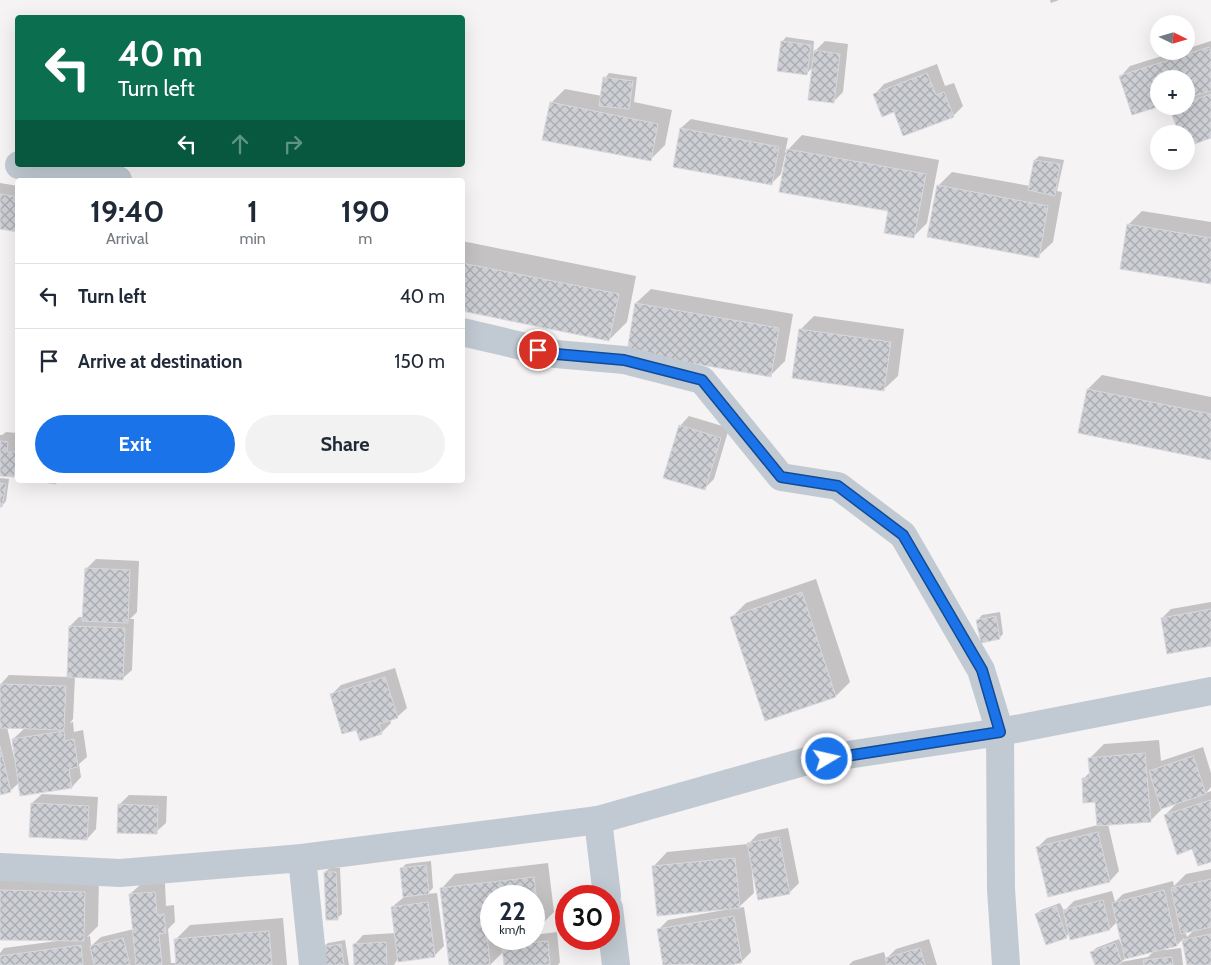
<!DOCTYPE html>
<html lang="en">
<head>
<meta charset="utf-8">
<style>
  :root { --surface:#fff; --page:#f2f2f3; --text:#1f2937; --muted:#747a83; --line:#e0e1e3; --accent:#1a73e8 }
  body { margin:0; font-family:Cabin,sans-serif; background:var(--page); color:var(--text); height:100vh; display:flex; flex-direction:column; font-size:19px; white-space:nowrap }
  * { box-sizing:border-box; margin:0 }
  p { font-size:16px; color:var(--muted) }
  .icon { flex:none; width:28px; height:28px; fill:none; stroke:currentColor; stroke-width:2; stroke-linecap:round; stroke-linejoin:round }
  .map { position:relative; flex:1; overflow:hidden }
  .sheet { position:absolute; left:15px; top:178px; width:450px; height:305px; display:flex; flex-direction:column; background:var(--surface); border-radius:5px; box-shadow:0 5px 20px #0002 }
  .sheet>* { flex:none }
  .hud { position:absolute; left:15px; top:15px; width:450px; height:152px; border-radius:5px; box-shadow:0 5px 20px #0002; background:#0b6e4f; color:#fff; overflow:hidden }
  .needle { width:32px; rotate:95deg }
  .tools { position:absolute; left:1150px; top:15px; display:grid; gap:10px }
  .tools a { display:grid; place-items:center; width:45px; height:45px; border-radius:50%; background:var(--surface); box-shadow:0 5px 20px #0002; font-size:25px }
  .speed { position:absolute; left:480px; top:885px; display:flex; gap:10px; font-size:25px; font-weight:700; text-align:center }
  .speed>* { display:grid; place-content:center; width:65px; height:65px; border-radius:50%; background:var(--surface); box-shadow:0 5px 20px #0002; line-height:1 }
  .speed small { font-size:12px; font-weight:400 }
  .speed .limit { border:8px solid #d22; background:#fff; color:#111 }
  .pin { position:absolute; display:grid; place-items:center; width:42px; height:42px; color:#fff; margin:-21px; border:2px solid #fff; border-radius:50%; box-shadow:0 1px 5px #0007 }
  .me { position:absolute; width:55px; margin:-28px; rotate:81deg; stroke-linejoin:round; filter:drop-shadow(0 0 4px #0008) }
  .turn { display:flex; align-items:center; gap:18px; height:105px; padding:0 20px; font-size:22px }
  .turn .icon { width:65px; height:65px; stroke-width:2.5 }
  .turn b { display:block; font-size:35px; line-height:42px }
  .lanes { display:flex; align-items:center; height:48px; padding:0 20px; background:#0003; justify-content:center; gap:25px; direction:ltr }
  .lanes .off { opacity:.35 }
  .eta { display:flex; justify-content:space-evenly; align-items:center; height:85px; text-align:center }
  .eta b { font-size:30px; font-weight:700; line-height:35px }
  .primary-button { display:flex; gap:10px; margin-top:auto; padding:10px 20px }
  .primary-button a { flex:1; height:58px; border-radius:30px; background:var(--accent); color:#fff; font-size:20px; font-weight:700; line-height:58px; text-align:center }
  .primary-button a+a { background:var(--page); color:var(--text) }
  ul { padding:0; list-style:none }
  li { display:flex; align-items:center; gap:15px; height:65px; padding:0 20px; border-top:1px solid var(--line) }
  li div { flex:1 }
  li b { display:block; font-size:19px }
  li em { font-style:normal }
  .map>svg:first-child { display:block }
</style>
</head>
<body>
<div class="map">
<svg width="1211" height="965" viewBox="0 0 1211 965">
  <defs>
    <pattern id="building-cross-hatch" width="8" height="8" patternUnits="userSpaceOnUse" patternTransform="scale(1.25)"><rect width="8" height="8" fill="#cdcfd5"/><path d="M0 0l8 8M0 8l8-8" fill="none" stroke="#a8abb0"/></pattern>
  </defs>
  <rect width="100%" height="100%" fill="#f5f3f3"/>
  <g fill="#0003" fill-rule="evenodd">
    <polygon points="1050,0 1059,0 1051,3"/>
    <polygon points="786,37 814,41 813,53 825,41 848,44 843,92 833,102 813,67 806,74 782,42"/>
    <polygon points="1211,41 1211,137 1186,134 1171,109 1174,106 1186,106 1186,79 1121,76 1130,66 1178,51 1186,51 1186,49"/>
    <polygon points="937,64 945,86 954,83 963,106 953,116 895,111 875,94 884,84"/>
    <polygon points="609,73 637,77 634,102 672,110 665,145 651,159 551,103 565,89 602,96 605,78"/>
    <polygon points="691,119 788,138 785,153 802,135 939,160 927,223 913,237 890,210 787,155 785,155 781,174 772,183 681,128"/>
    <polygon points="1039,156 1064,160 1057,191 1062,192 1053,242 1038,256 938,186 952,172 1030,186 1035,160"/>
    <polygon points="0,183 18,186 18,231 0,228"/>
    <polygon points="1142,211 1211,222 1211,283 1128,225"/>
    <polygon points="462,241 636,276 627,322 609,340 462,310"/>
    <polygon points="651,289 793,314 785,361 771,375 636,303"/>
    <polygon points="814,316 904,329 898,376 883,390 800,330"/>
    <polygon points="1102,375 1211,397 1211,459 1088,389"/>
    <polygon points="689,416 729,428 714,479 704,489 680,426"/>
    <polygon points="6,432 17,433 16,442 18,443 18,472 14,476 0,474 0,435 2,435"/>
    <polygon points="0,478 9,479 6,501 2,506 0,505"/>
    <path d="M96,559L139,561L137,612L130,619H134L132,670L122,679L75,677L73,719L70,723L73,722L74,732L83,730L87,757L79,764L81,777L72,787L20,782L10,791L0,793V685L9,675L68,677L70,626L79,617H84L86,569ZM7,727L25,728L13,739L16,756L14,757Z"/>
    <polygon points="816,579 850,682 836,696 766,719 732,617 746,603"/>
    <polygon points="1211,602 1211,645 1162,618 1171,609"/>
    <polygon points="1000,612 1003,634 999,638 978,620 982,615"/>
    <polygon points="395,668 407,708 397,717 390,719 391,723 381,733 357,728 331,695 341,685"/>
    <polygon points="1159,740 1161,761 1203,747 1211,773 1211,787 1206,793 1211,791 1211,861 1193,847 1165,815 1178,802 1165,806 1150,821 1108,824 1119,871 1110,881 1037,848 1047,838 1098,825 1097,801 1083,779 1091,771 1090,758 1104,744"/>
    <polygon points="42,794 98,797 96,829 87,839 32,803"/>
    <polygon points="129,795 167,796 166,823 156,832 119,805"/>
    <polygon points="788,828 799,883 789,893 752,872 754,893 738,908 744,907 751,952 742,961 721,965 695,965 695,962 679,965 664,965 658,930 668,920 724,910 724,908 653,867 667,852 748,844 758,834"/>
    <polygon points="431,861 433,888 427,894 437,893 444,946 434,956 397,960 394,965 355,965 354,945 363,935 396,933 392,907 404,897 401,869 406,864"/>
    <polygon points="548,863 554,912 540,926 534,927 534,896 491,896 491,939 503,939 504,947 512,939 534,939 534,935 557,932 560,962 558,965 505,965 504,951 490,965 450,965 441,889 455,874"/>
    <polygon points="330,868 340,868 342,914 337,918 325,872"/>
    <path d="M1211,869V965H1188L1184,938L1177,945L1165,948V950L1181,948L1183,965H1096L1091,953L1096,948L1119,939L1121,944H1123L1118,921L1110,929L1071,939L1070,933L1066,936L1046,943L1036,914L1041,910L1060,903L1064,911L1074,901L1112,891L1115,902L1123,894L1173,881L1174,886L1186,874ZM1195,929L1187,937L1185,931ZM1155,950L1148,957L1121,962L1126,958Z"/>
    <polygon points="0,876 99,878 98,926 87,937 90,936 91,946 101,937 134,929 130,894 140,885 165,883 166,906 174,905 175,922 168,929 171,963 177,963 175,940 190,925 283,918 287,965 0,965 0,953 4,948 57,941 57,939 0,938"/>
    <polygon points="929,939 937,965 849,965 853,961 884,952 886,959 896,949"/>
    <polygon points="345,940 349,965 326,965 323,947 328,943"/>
  </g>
  <g fill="url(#building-cross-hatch)" stroke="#d7d9de">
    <polygon points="781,41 811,45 807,75 777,71"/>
    <polygon points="1209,47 1211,54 1211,91 1186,98 1186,79 1159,79 1159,106 1161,106 1132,115 1119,76"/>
    <polygon points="814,50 840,54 834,103 808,100"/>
    <polygon points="927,73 936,95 944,92 954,117 903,136 894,112 882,117 873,94"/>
    <polygon points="603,77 633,81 629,109 599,106"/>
    <polygon points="1211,94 1211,138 1186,147 1186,134 1179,134 1170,109 1177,106 1186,106 1186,103"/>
    <polygon points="550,102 658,124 651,161 542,140"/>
    <polygon points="680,128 779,147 772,185 673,167"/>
    <polygon points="787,149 926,174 914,238 884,233 888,211 779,192"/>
    <polygon points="1034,160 1060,164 1055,196 1028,190"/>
    <polygon points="937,185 1048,206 1039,258 927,237"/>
    <polygon points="0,194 18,197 18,232 0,229"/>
    <polygon points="1127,224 1211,238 1211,284 1120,269"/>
    <polygon points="462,263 619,294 609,341 462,311"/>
    <polygon points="635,303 779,328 771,377 627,352"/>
    <polygon points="799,329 891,342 884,391 792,378"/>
    <polygon points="1087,389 1211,414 1211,460 1078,433"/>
    <polygon points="679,425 721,438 705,490 663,478"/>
    <polygon points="0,441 8,442 7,452 17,452 14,477 0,476"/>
    <polygon points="42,480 70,480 70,482 56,481 56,484 42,482"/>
    <polygon points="0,483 6,484 2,507 0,507"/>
    <polygon points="85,568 130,570 128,623 82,621"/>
    <polygon points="802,592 836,697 765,721 730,617"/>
    <polygon points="1211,609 1211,646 1167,654 1161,618"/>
    <polygon points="996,616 1000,639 981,643 976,620"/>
    <polygon points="69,626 125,628 123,680 67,677"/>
    <polygon points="385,677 398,718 379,724 382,734 360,741 356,730 342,734 330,694"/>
    <polygon points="0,684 66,686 64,730 0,728"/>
    <polygon points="64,731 65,741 74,739 78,767 69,769 72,788 20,796 12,739"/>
    <polygon points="0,746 11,792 0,795"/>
    <polygon points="1145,753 1151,822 1097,826 1095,802 1083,803 1082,778 1090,778 1088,758"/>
    <polygon points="1193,756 1206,794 1161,809 1149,771"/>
    <polygon points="1211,800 1211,862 1198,866 1192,849 1177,855 1164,815"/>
    <polygon points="31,803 89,806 87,840 29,837"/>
    <polygon points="118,804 158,806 157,834 117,833"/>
    <polygon points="1098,832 1110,882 1048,897 1036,847"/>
    <polygon points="779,837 790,894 758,900 747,843"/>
    <polygon points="735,858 740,908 657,916 652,866"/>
    <polygon points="426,865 429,894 403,897 400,868"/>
    <polygon points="324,872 336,872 338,920 326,920"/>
    <polygon points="534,877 540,928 534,928 534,896 491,896 491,934 487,934 490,965 449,965 440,888"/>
    <polygon points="1211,879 1211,927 1181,934 1171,888"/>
    <polygon points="0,890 85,892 84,941 0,940"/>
    <polygon points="1164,890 1177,946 1125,959 1112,903"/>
    <polygon points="155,892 157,915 164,914 166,933 159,934 162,965 136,965 129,894"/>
    <polygon points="1103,900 1110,930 1070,940 1063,910"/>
    <polygon points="428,902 435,957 398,962 391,907"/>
    <polygon points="1056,906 1067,938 1046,945 1035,914"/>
    <polygon points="734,916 742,963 729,965 694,965 694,964 663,965 657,929"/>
    <polygon points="269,931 272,965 176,965 174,939"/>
    <polygon points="1211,934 1211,965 1187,965 1182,940"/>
    <polygon points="123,938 130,965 94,965 90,946"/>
    <polygon points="548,941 550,965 504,965 502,946"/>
    <polygon points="386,942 387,965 354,965 353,944"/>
    <polygon points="1115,943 1122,963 1116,965 1095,965 1090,952"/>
    <polygon points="341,944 344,965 325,965 322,947"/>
    <polygon points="81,945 83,965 0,965 0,956"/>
    <polygon points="920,948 925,965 887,965 885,958"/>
    <polygon points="1172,957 1173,965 1144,965 1143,960"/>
  </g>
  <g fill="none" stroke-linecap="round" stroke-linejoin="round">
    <g stroke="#c1cad2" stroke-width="28">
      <polyline points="19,165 91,170 118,180"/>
      <polyline points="462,332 556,354 624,360 702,380 781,477 838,486 903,535 981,670 1000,732 1001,889 1006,965"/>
      <polyline points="598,820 607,896"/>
      <polyline points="302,858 313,965"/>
      <polyline points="0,867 120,873 302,858 598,820 807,761 1000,732 1211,691"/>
      <polyline points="609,908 616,965"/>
    </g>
  </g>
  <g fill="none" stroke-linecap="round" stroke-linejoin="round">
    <g stroke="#114b97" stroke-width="12">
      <polyline id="route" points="538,350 556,354 624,360 702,380 781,477 838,486 903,535 982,670 1000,732 827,759"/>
    </g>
    <use href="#route" stroke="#1a73e8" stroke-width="9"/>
  </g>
</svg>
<div class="tools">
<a><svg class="needle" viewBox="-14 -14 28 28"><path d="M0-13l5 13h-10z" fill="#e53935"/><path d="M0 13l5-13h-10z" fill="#747a83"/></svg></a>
<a>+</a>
<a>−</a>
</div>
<div class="speed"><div>22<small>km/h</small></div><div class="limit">30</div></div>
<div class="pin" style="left:538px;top:350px;background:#d93025"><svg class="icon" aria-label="arrive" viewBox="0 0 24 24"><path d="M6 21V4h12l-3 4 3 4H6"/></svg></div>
<svg class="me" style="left:827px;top:759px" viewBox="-20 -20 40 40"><circle r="17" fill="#1a73e8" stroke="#fff" stroke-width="3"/><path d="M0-11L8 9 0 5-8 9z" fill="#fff"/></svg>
<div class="hud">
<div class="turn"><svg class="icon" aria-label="left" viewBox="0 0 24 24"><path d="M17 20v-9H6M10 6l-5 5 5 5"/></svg><div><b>40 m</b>Turn left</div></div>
<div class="lanes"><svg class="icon" aria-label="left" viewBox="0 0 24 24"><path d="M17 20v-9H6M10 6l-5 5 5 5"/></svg><svg class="icon off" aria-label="ahead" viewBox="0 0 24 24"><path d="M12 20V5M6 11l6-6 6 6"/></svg><svg class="icon off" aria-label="right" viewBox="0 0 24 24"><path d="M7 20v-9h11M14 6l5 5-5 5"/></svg></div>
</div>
<section class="sheet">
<div class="eta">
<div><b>19:40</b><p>Arrival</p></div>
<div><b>1</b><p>min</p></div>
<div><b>190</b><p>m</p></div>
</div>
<ul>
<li><svg class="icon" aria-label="left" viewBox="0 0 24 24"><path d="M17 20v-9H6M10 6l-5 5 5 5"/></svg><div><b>Turn left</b></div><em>40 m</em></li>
<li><svg class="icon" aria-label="arrive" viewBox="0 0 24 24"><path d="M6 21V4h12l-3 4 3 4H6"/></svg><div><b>Arrive at destination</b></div><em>150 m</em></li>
</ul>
<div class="primary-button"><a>Exit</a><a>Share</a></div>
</section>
</div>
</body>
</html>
